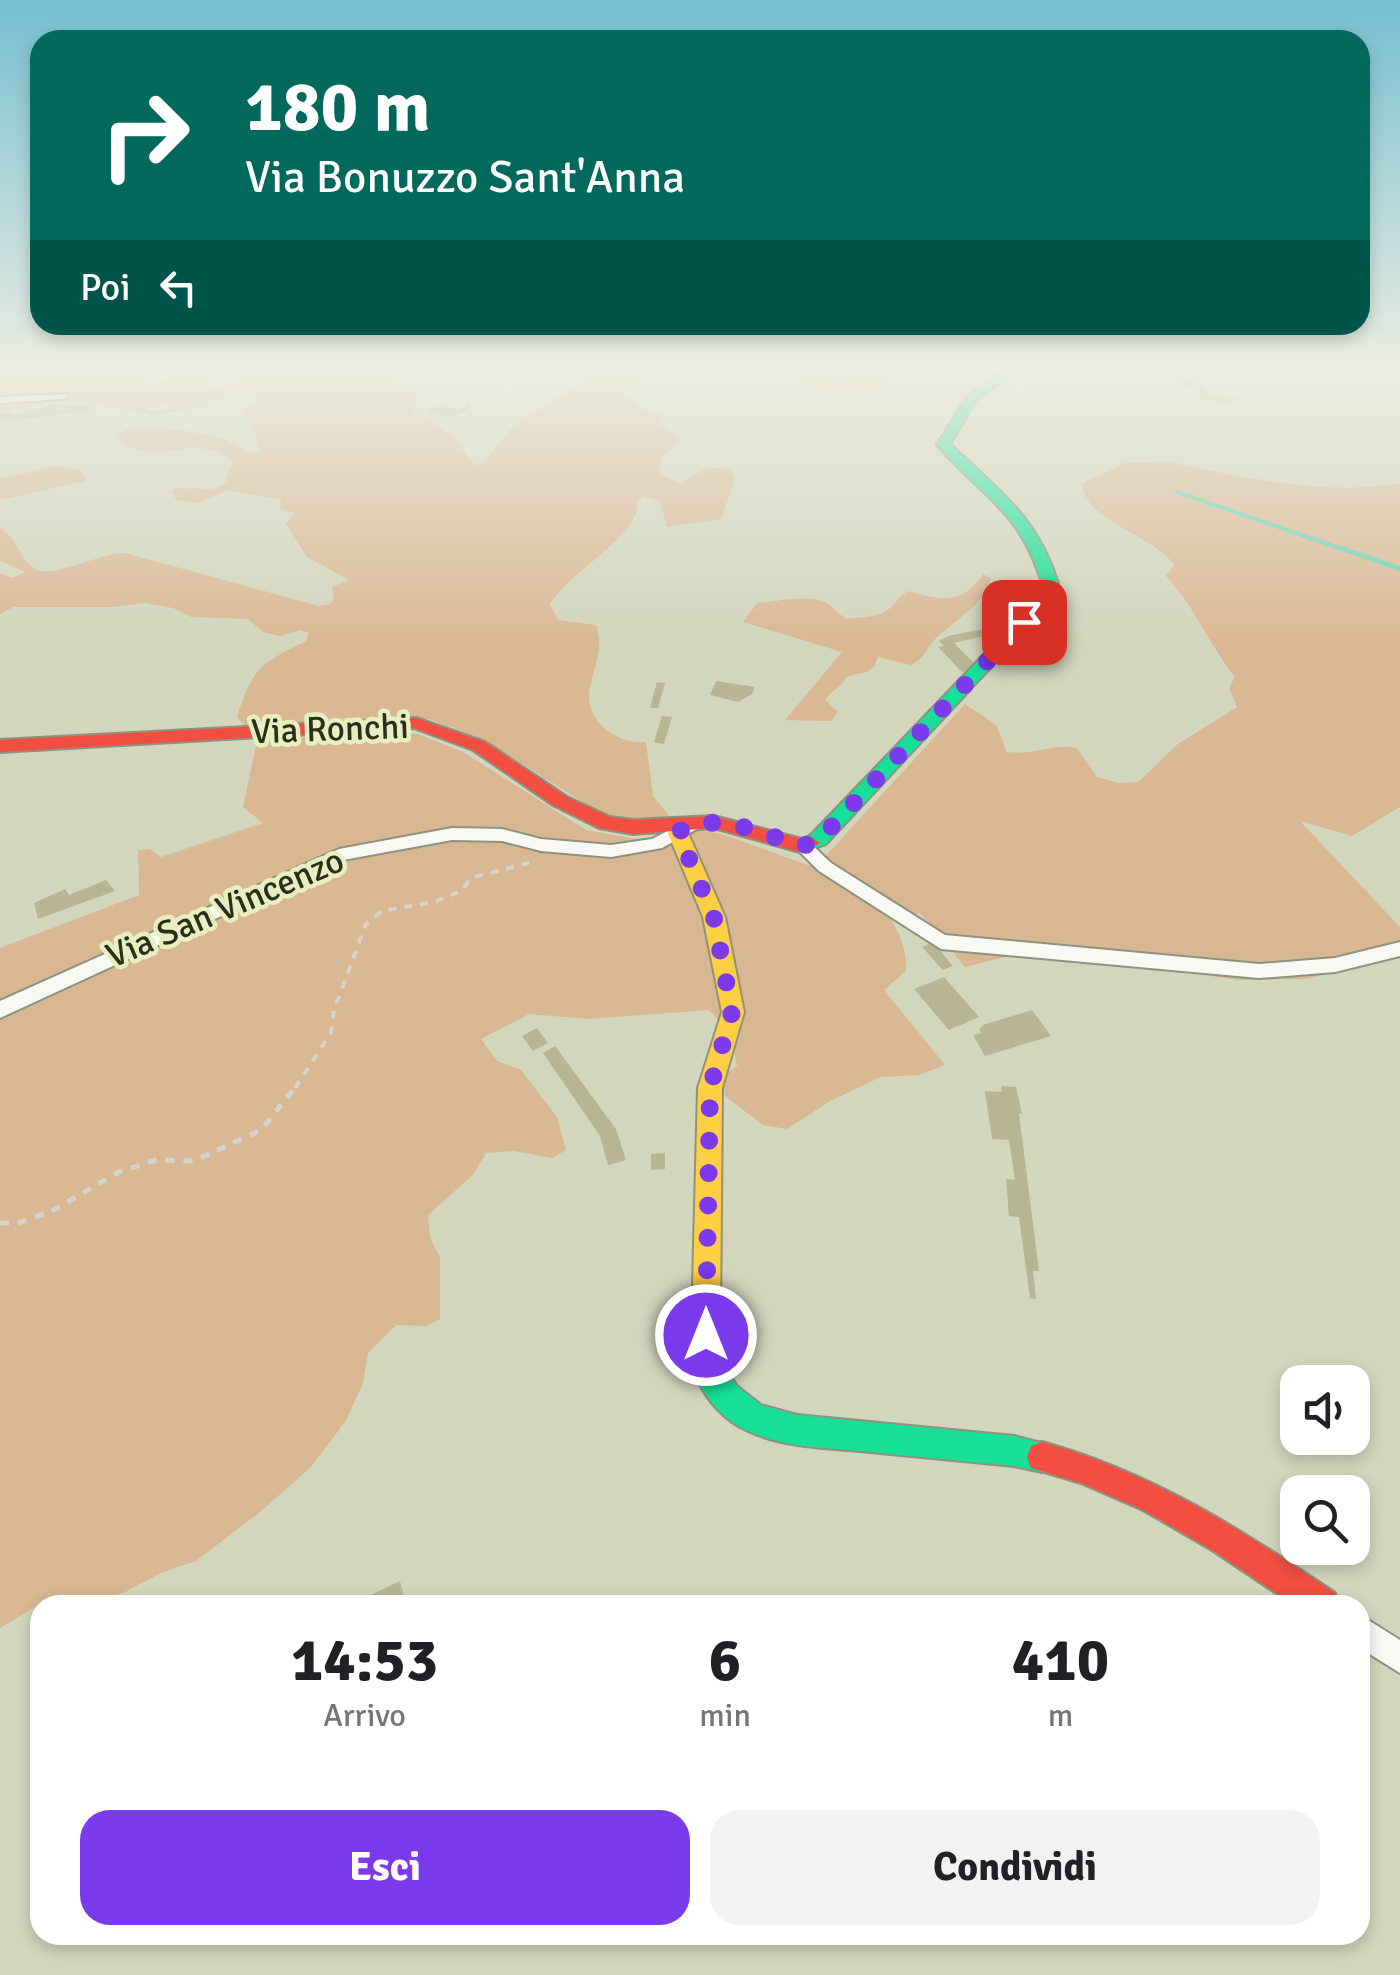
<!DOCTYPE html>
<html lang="it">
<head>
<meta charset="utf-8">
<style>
  :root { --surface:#fff; --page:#f2f2f2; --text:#202124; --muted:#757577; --accent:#7c3aed }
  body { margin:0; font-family:Signika,sans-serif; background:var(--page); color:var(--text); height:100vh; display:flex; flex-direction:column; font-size:38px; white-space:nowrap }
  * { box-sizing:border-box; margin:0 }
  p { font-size:32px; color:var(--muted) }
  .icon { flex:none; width:55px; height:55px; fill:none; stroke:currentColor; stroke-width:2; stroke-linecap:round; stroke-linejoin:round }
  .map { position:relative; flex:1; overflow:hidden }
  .sheet { position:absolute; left:30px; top:1595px; width:1340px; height:350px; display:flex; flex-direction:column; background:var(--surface); border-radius:30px; box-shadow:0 5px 15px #0003 }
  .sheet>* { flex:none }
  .banner { position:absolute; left:30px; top:30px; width:1340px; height:305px; border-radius:30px; box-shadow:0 5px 15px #0003; background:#00695c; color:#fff; overflow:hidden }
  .controls { position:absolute; left:1280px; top:1365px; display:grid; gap:20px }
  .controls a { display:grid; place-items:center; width:90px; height:90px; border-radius:20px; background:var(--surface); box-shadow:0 5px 15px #0003; font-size:50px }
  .pin { position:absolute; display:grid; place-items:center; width:85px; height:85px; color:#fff; margin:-42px; border-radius:20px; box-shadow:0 5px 15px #0006 }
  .me { position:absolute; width:110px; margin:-55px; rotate:0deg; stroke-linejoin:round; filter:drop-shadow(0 0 8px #0008) }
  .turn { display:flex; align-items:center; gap:35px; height:210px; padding:0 50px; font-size:45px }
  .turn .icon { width:130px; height:130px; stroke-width:2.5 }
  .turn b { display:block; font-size:70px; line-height:85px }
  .then { display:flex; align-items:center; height:95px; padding:0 50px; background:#0003; gap:20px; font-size:38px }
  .eta { display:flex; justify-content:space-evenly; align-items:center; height:170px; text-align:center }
  .eta b { font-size:60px; font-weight:700; line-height:70px }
  .cta { display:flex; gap:20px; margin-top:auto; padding:20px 50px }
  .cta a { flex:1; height:115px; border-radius:30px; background:var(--accent); color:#fff; font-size:40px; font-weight:700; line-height:115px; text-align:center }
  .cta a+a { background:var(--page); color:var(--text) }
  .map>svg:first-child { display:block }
</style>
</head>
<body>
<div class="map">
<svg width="1400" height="1975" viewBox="0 0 1400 1975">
  <rect width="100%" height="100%" fill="#d2d6bc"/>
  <g fill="#dab793">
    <path d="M0,367H119L142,372L148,384C170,380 189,370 211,378L209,390L234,382L253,367H422L391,380L418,393L413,412L452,435L474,465L483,463L514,425L605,367H674L651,374L624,394L640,409L661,414V426L679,436L675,445L661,457L660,474L682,484C698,470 711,463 733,471L735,479L721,519L667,527L660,501L643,496L637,502C644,533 563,576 550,605L558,620L596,625C604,650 594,665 590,688C583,721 618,745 646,742L653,796L671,818L629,820L602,814L482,739L429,719L349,718L246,727L237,717C252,669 260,663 305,642L309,633L301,630L279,636L263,632L248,619L191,617L173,608L145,603L113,607H13L0,614V573L12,578L26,572L0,561V528C18,538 19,559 35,569C51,580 101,552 125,553L319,606L330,604L334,598L332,587L349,580L307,557L286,524L295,513L280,509L281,500L228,490L198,503L176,500L172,491L176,488L212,489L225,484L232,462C205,429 142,471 117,437L125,429C157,427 192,429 223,439C236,443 247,455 260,453L253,425L242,411L257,402L245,390L186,406L162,404L141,410L66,399L0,412Z"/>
    <path d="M735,367H869L893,384C842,408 826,388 780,375C765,371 750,371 735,367Z"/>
    <path d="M1170,462C1244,477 1324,497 1400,483V807L1352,836L1300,821L1400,927V957L1306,979L1238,980L1034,950L965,967L921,914L887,913C899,932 907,947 906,971L884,990L945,1065L919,1075L881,1077L830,1101L787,1129L763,1125L725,1096L723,1076L737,1066L731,1033L709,1010L588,1019L529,1014L481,1039L497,1061L521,1070L557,1117L566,1150L552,1158L514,1151L486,1153L473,1175L428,1215L430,1238L440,1257V1319L426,1326L396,1325L368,1353L363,1384L345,1422L311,1467L260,1512L196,1561L163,1572L123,1593L86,1601L44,1602L0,1628V948L139,895L138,850L150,849L161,857L263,823L243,807L257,741L346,734H418L463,752L586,830L637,839L685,836L697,830L722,834L808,865L820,862L965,704L996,725L1007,752C1037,756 1048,743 1077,748L1097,777L1118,783L1138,782L1178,744L1237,707L1229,688L1235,677C1209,644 1194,606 1166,576L1174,565C1153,534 1085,522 1082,484L1124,463Z"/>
    <polygon points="55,466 81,470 86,481 0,500 0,479"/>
    <path d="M983,574L991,578C984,605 957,619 938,636C926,648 928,655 911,665L878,657C873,676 862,671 847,677C841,687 830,692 825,700L838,712L831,721L785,720L842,652L743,622L757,603C777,602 811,593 828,604C835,608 838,614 846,619C860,617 879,618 890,608C898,601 898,596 909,591C939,600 963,606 983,574Z"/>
  </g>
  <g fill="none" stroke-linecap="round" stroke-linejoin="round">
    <polyline stroke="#6ccfb2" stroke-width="4" points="1177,492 1348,551"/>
    <polyline stroke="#6ccfb2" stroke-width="5" points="1341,548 1400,569"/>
  </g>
  <g fill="#b8b595">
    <polygon points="846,369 861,373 843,383 825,380"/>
    <polygon points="1182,377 1202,380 1199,385 1205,387 1202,390 1238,399 1231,405 1192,396 1198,390 1176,386"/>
    <polygon points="468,403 471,406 468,409 449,418 427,410 441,404 458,410"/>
    <polygon points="207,404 156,416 125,410 130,407 157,411"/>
    <polygon points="53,405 90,406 86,412 0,421 0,414 10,411 14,415"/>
    <polygon points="1001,620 1010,630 954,643 979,668 962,672 938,647 944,646 939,641 948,636 988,628 984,624"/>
    <polygon points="716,681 755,687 752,694 738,702 710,695"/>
    <polygon points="657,682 665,683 658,708 650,708"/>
    <polygon points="662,716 672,717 664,744 654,742"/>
    <polygon points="106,880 115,891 38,919 34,903 65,889 69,895"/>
    <polygon points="933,942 953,966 943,970 922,947"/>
    <polygon points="944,977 979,1017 949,1030 914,989"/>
    <polygon points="1032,1010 1051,1036 985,1056 973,1035 982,1033 979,1030 983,1025"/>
    <polygon points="537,1028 548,1043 533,1051 522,1036"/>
    <polygon points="555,1046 616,1129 626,1160 608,1165 600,1136 543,1053"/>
    <polygon points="1001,1086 1016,1087 1022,1114 1019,1114 1039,1271 1033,1271 1036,1299 1030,1298 1019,1217 1009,1216 1006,1179 1015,1180 1009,1140 992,1139 985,1091 1002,1092"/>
    <polygon points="665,1153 665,1169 651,1170 651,1154"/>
    <polygon points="400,1581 406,1605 350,1605"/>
  </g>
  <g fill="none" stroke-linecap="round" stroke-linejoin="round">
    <g stroke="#8f927e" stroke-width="4">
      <g id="street">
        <polygon points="67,394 67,398 63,399 0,403 0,397"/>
        <polygon points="691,819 697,821 700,825 697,829 662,848 611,857 541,851 502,841 452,840 343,860 0,1018 0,1001 339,849 452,828 502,829 541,839 611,845 652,839"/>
        <polygon points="803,840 809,842 831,863 945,935 1259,964 1335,958 1400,942 1400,956 1335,972 1259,978 941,949 819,871 794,846"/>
        <polygon points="1360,1615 1400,1640 1400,1673 1360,1648"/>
      </g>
    </g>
    <g stroke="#8f927e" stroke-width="4">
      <g id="fast">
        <path d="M1007,367H1022L976,400L950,444C1000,492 1036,515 1058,583L1030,625L826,844L810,850L803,848L800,843L812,834L1018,619L1042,583C1020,510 983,498 937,445L968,395Z"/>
        <path d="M706,1310L716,1314L720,1324L721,1362L737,1386L761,1405L797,1415L1014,1436L1053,1446L1057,1457L1053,1468L1042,1472L1014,1466C963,1461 911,1456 860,1451C823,1448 781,1447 746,1430C705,1411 677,1358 696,1314Z"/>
      </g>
    </g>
    <g stroke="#8f927e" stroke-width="4">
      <polygon id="slow" points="678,826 688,833 725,917 744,1012 722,1088 720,1324 716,1334 706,1338 696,1334 692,1324 698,1088 722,1012 703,917 668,833"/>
    </g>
    <g stroke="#8f927e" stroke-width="4">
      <g id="jam">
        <polygon points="416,718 485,742 567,797 610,817 633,820 714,816 802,839 810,836 820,843 803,853 714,828 633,834 599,828 553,805 473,750 414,728 0,752 0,740"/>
        <path d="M1042,1442C1151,1472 1242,1530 1335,1593L1340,1605H1294L1212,1550L1143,1510L1081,1483L1031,1468L1027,1457L1031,1446Z"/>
      </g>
    </g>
    <polyline stroke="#d4d4cd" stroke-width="4" stroke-dasharray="8 8" stroke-linecap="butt" points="295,1088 331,1033 334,1010 366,924 382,911 434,902 461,891 471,878 532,862"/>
    <polyline stroke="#d4d4cd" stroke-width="5" stroke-dasharray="9 9" stroke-linecap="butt" points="0,1223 18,1223 50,1212 119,1172 156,1160 194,1161 261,1130 297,1085"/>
    <use href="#street" fill="#f8f9f5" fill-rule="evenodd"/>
    <use href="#fast" fill="#16e098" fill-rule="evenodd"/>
    <use href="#slow" fill="#ffcf43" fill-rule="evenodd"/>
    <use href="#jam" fill="#f24e42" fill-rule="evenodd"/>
  </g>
  <linearGradient id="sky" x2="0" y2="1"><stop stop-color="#76bfd2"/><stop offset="0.57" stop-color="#ebede1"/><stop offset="1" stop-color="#ebede1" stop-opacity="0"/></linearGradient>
  <rect width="1400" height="644" fill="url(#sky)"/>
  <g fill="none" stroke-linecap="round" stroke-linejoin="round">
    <path stroke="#7c3aed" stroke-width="18" stroke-dasharray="0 32.4" d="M706,1335L710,1088L732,1012L714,918L678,832C719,809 761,835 803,846L820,839L1024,622"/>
  </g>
  <g text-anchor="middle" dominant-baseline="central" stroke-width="9" stroke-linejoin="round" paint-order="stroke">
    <g font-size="35" fill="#2b2e1c" stroke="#e7eebf">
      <text transform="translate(330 729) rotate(-2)">Via Ronchi</text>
      <text transform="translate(225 908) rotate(-23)">Via San Vincenzo</text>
    </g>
  </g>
</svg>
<div class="controls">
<a><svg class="icon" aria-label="sound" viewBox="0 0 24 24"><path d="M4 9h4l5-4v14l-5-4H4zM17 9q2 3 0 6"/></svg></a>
<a><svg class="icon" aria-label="search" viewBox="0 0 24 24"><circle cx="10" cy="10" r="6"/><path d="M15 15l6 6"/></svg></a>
</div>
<div class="pin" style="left:1024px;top:622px;background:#d93025"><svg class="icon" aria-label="arrive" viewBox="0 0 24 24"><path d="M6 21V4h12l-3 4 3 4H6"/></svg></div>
<svg class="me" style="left:706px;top:1335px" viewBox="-20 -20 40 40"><circle r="17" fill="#7c3aed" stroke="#fff" stroke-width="3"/><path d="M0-11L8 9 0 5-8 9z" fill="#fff"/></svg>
<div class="banner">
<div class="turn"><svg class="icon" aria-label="right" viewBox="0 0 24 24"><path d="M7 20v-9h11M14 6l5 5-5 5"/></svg><div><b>180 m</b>Via Bonuzzo Sant'Anna</div></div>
<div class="then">Poi<svg class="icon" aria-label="left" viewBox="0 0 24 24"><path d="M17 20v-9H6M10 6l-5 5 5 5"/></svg></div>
</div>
<section class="sheet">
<div class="eta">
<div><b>14:53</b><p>Arrivo</p></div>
<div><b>6</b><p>min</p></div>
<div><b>410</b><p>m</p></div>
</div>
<div class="cta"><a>Esci</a><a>Condividi</a></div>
</section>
</div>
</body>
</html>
